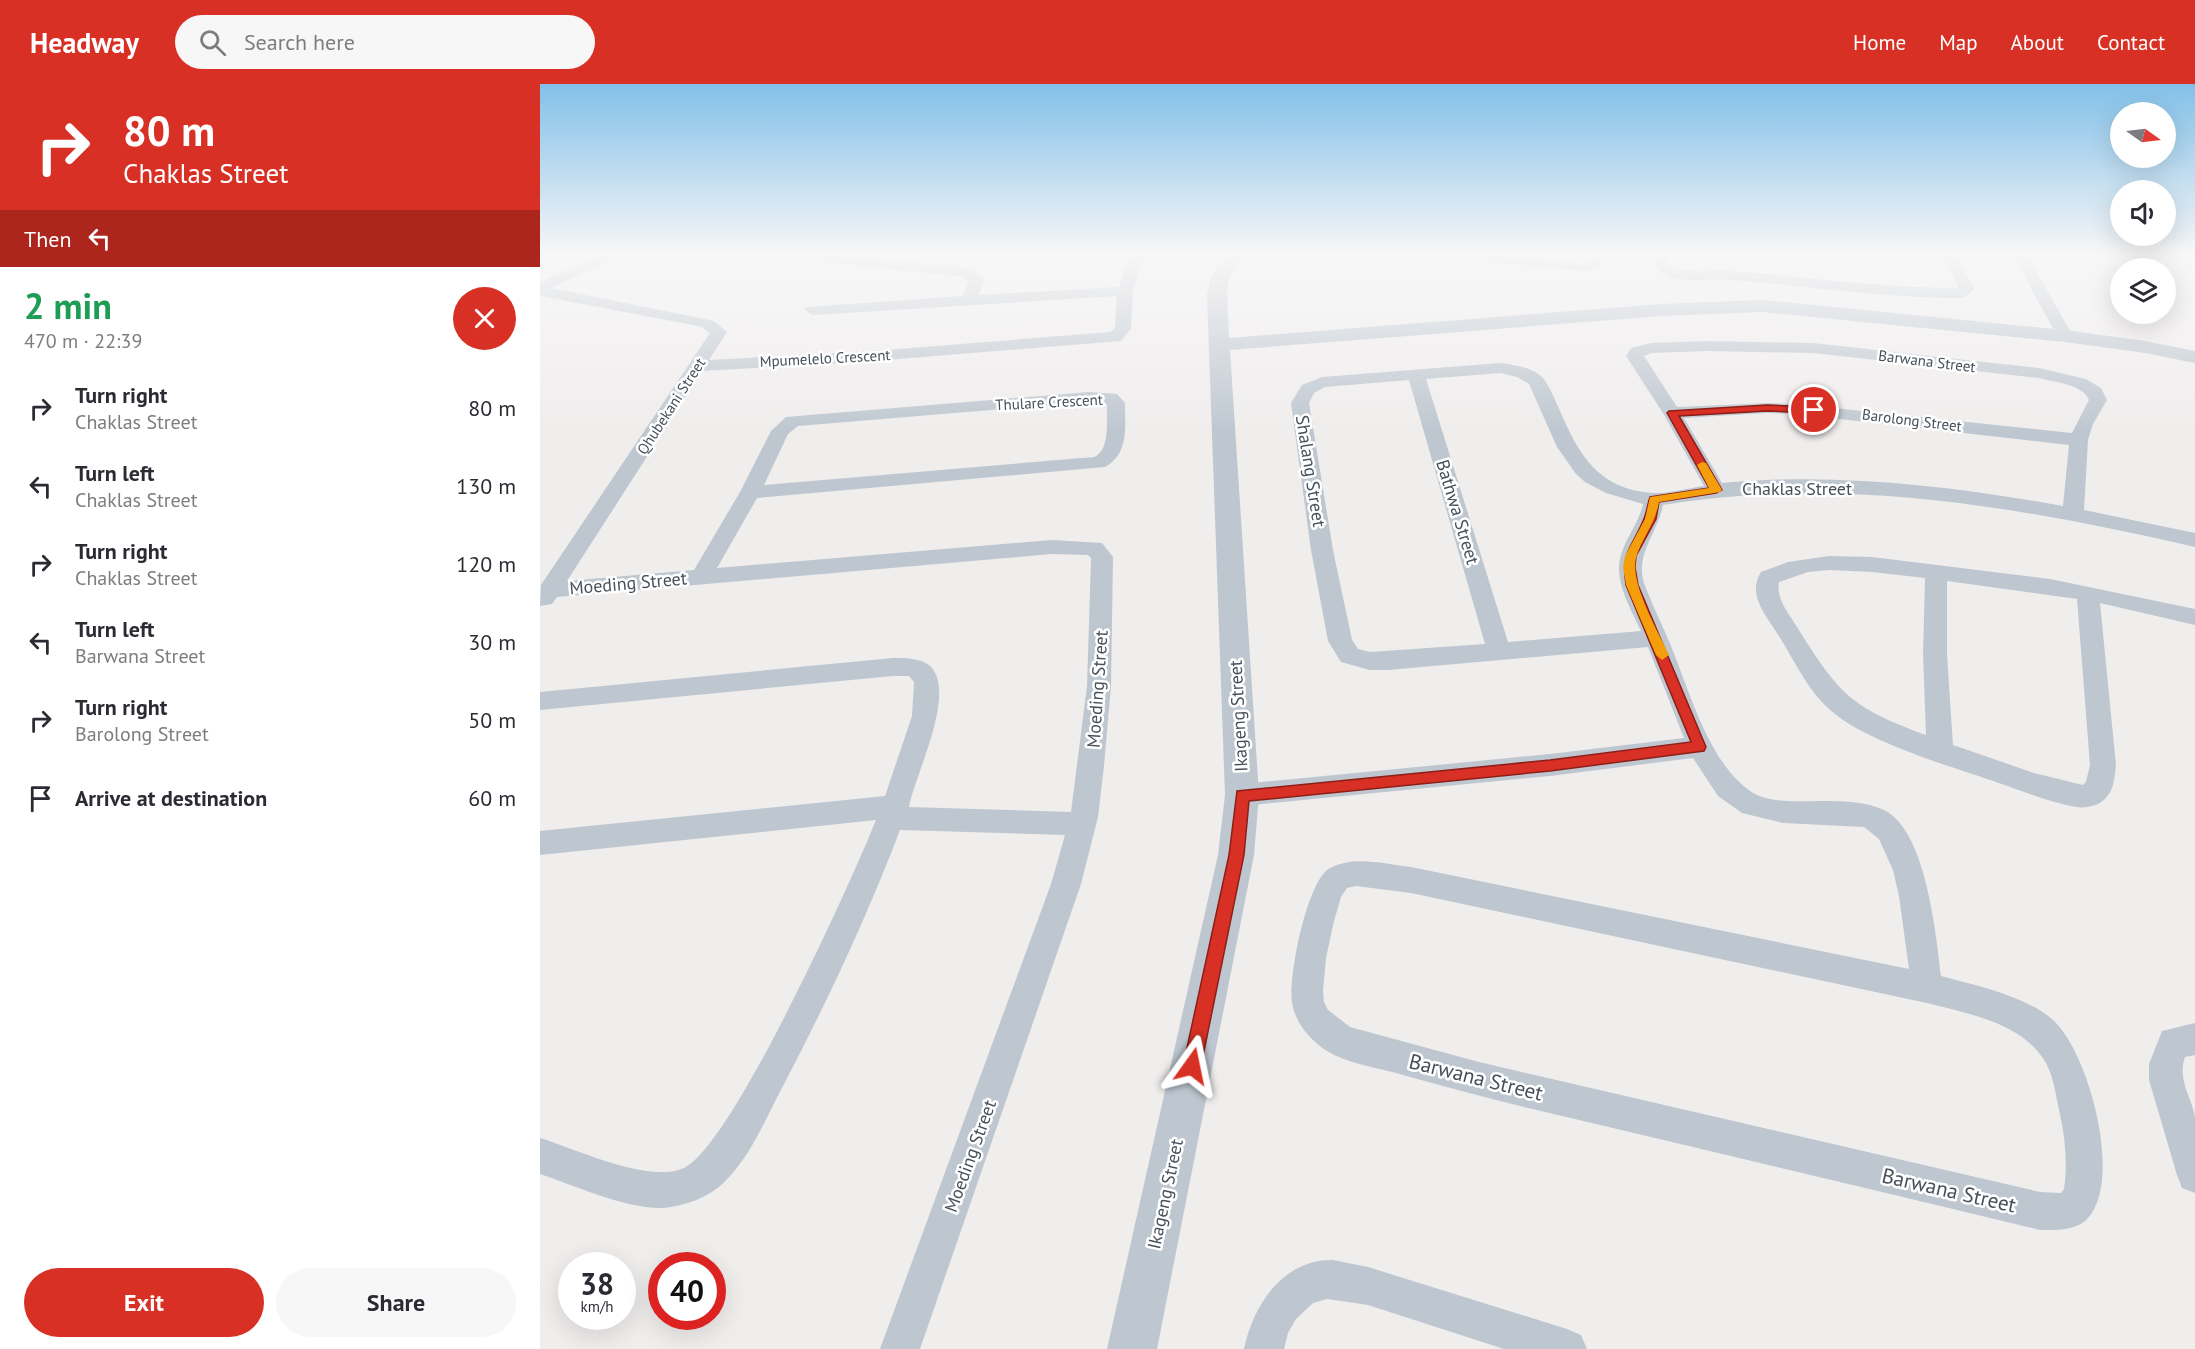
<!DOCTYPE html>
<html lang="en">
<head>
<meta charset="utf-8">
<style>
  :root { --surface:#fff; --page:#f7f7f7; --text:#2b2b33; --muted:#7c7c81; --accent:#d93025 }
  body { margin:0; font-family:"PT Sans",sans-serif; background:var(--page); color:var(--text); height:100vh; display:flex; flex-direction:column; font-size:22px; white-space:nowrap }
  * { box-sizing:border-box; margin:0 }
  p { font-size:20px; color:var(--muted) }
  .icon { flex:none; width:33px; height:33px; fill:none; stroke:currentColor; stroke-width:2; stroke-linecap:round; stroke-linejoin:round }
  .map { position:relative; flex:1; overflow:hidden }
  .panel { display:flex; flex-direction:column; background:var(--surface); width:540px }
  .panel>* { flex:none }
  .top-card { background:#d93025; color:#fff; overflow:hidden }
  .needle { width:39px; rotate:104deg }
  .controls { position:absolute; left:1570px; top:18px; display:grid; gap:12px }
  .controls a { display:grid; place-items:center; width:66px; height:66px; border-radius:50%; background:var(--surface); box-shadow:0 6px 24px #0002; font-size:30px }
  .speed { position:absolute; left:18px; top:1168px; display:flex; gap:12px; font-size:30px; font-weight:700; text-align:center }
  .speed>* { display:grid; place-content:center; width:78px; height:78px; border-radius:50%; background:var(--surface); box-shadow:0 6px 24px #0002; line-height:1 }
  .speed small { font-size:15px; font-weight:400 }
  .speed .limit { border:9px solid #d22; background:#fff; color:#111 }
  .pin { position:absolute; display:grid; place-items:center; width:51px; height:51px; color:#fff; margin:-26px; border:3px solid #fff; border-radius:50%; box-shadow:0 2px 6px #0007 }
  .me { position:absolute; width:66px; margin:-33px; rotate:12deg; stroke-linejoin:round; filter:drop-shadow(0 0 4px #0008) }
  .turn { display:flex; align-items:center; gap:21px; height:126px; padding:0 24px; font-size:27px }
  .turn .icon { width:78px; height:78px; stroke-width:2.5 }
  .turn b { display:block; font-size:42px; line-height:51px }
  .then { display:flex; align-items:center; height:57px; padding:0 24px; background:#0003; gap:12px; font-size:22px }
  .round { display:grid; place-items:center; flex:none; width:63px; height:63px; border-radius:32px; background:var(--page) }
  .headline { display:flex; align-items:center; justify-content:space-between; height:102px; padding:0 24px }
  h1 { font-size:36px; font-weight:700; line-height:45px; color:#1e9e55 }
  .button { display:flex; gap:12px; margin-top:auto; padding:12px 24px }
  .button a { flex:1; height:69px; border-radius:36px; background:var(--accent); color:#fff; font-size:24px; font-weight:700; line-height:69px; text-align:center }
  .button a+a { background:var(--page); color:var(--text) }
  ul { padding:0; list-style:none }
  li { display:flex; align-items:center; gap:18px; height:78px; padding:0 24px }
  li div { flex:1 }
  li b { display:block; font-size:22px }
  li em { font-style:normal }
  header { display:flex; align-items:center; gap:36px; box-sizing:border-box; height:84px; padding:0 30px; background:var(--accent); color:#fff }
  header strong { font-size:28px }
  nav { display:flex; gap:33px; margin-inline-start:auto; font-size:21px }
  .search { width:420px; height:54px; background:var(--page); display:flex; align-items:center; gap:15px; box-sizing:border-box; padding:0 21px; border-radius:33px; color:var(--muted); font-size:22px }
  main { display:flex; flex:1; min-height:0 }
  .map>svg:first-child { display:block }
</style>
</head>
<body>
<header>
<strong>Headway</strong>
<div class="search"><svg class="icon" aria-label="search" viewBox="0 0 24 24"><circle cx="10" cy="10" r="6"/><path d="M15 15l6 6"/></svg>Search here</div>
<nav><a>Home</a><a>Map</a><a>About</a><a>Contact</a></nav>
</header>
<main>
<section class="panel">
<div class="top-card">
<div class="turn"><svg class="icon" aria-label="right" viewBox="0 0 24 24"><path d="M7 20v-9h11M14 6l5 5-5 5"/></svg><div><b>80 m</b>Chaklas Street</div></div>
<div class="then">Then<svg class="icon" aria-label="left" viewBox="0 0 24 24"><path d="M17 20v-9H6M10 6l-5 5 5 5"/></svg></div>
</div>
<div class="headline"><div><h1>2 min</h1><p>470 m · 22:39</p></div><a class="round" style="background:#d93025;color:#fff"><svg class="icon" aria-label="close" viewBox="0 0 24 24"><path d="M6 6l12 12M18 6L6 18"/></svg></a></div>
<ul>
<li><svg class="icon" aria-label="right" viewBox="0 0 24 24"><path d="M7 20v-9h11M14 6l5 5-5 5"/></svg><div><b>Turn right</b><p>Chaklas Street</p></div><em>80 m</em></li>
<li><svg class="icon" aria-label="left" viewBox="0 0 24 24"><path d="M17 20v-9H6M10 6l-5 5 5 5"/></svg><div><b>Turn left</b><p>Chaklas Street</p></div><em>130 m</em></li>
<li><svg class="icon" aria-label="right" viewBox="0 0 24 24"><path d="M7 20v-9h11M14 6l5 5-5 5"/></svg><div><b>Turn right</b><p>Chaklas Street</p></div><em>120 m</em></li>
<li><svg class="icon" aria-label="left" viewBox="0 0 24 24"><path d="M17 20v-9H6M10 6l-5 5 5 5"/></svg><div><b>Turn left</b><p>Barwana Street</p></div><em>30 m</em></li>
<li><svg class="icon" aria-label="right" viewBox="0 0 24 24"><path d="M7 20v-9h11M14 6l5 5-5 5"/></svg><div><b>Turn right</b><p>Barolong Street</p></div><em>50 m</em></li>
<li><svg class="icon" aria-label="arrive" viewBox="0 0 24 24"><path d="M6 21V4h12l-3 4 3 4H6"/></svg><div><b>Arrive at destination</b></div><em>60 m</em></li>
</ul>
<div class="button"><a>Exit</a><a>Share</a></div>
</section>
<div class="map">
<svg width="1655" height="1265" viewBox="0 0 1655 1265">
  <rect width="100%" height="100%" fill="#f0eded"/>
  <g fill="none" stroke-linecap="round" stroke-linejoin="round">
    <g fill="#bec7d0" fill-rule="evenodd">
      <path d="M60,171H78L76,174L11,204L174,237L187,248L169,276L334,267L570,248L575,244L577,212L273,231L265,226L267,223L423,212L428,198L424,193L416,192L249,175L242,171H293L416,182C428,185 436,186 444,197L439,211L579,203L590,171H604L593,207L591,245L581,257L334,277L162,287L27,497L154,486L200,408L231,347L246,333L549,308L577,310L585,319C585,343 589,370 565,383L217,414L177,484L512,456L562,459L573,473L571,602L564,682L558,733L541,800L380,1265H340L511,800L525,751L360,746C327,833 286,920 243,1002C227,1032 213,1067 190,1092C175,1110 154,1119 131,1123C98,1130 33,1101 0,1090V1054C36,1065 109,1100 144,1084C192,1062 313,794 336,736L0,771V747L345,712L372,632L374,598L369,592H353L0,626V608L353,574C364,574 380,574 389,581C419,607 374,692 369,723L531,728L547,602L551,474L548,471L512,470L17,513L12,520L0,522L1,501L170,249L162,243L148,240L0,212V198ZM549,318L567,320C566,337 571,365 554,373L224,401L248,350L258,342Z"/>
      <polygon points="897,171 953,171 1045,179 1048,178 1051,171 1065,171 1059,184 1045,187 904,175"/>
      <path d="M1115,171H1129V181C1141,191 1176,185 1192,187C1267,193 1342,204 1417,204V200L1405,177L1383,175L1376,171H1416L1434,205L1426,212L1421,214C1344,214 1268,202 1191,196C1171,194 1146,200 1127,192C1117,188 1114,181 1115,171Z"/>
      <polygon points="1473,171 1487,171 1533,252 1531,256 1519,256 1517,252"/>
      <path d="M1167,257L1273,259L1499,284L1546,295L1561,304L1567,316L1553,340L1548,356L1544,426L1655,449V463C1480,423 1302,391 1123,421C1118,448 1095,470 1104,499C1112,521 1122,540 1131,562C1150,608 1168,677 1210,707C1229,720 1259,717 1281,717C1303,717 1324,717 1344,726C1386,746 1396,850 1401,892C1435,901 1490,913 1515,938C1549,971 1583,1095 1548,1134C1537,1147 1515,1146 1500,1146C1335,1106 1170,1067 1005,1028C955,1016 905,1003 856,989C833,983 807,979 787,967C770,956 756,940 752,919C748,893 767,796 790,784C815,771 845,780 871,783L1369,885L1359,812L1353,786L1339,755L1324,743L1243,739L1202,729L1178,712L1153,674L1010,692L702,722L692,719L688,711L692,703L702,700L1010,670L1144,654L1108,563L848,586H830L801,578L788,557L771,466L751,319L762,301L782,293L960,279C974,281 993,283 1003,294C1010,303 1015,316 1020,327C1039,371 1059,406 1113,409C1130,410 1147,404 1164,402L1123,329L1086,272L1091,264L1111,259ZM1167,267L1273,269L1499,294C1514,298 1543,300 1549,316L1532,349L1256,320L1227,319L1137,323L1104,272L1112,269ZM960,289L977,293L989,300L1017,363L1036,390L1045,398L1066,409L1103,420C1099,439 1086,453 1081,471C1073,496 1091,525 1101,547L968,558L886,295ZM869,296L945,560L830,568L818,565L812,556L793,466L769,319L774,309L785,303ZM1227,329L1256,330L1529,361L1523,422C1412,402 1296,388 1182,399L1144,334ZM816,802L871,809L1387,919C1429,930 1485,939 1507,981C1514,995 1516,1012 1519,1026C1525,1052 1528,1079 1524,1105L1521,1109L1500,1108L939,978L810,943L788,926L784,918L783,907L786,874L794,837L801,813L807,804Z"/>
      <path d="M1289,472L1332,473L1510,495L1655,525V541L1560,519L1576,681C1574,697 1574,711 1558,720C1551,723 1543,724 1536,723C1508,718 1480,706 1453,697C1409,682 1329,658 1295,630C1268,609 1255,577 1237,549C1225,530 1207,510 1221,488L1248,478ZM1289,486L1332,488L1385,494L1383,571L1386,651C1310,623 1299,610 1257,543C1248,528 1236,516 1239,498L1268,488ZM1407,497L1537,515L1550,681L1546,698L1543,701L1494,689L1413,661L1407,571Z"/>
      <path d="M1655,939V971L1645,973C1637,995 1651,1012 1655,1033C1655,1057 1655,1085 1655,1109L1642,1104L1637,1091L1609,996V980L1622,947Z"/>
      <path d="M793,1176L828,1183L1027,1245L1041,1251L1047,1265H964L828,1221L787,1215L773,1219L756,1235L748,1249L744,1265H704C713,1221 743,1175 793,1176Z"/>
    </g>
    <polygon fill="#bec7d0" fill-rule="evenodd" points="683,171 701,171 688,196 687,211 689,254 1121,220 1222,216 1525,246 1605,257 1655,267 1655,279 1605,269 1525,258 1222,228 1121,232 690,266 719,711 714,771 617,1265 567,1265 678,771 685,711 667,211 670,196"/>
  </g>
  <linearGradient id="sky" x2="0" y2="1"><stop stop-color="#82c0e9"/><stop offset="0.49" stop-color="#f8f7f7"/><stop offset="1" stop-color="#f8f7f7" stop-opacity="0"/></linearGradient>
  <rect width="1655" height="348" fill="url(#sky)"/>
  <path fill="#d93025" stroke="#8d1f18" stroke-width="1.5" d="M1227,321L1274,323L1279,326L1274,329L1227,327L1139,332L1182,406L1176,409L1119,418L1116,435L1096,472L1095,483L1098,501L1166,663L1164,667L1010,687L709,717L704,771L661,982L658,988L652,991L646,988L643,982L689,771L697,707L1010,676L1151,658L1086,501C1081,468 1091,465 1103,437C1107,429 1107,421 1110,413L1169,404L1127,329L1129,327Z"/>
  <path fill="#f59e0b" d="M1162,378L1166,379L1182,406L1180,408L1119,418C1115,441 1101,455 1096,474C1090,500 1118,547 1129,571L1122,576L1116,571L1086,501L1083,483L1085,472L1105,435L1110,413L1169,404L1157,381Z"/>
  <g text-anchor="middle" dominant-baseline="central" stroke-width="5" stroke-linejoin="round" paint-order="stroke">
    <g font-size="15" fill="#46505a" stroke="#fff">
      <text transform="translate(285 274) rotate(-3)">Mpumelelo Crescent</text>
      <text transform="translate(1387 277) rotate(7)">Barwana Street</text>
      <text transform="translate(509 318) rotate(-3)">Thulare Crescent</text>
      <text transform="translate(131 322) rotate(-57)">Qhubekani Street</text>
      <text transform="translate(1372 336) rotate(7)">Barolong Street</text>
    </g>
    <g font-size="18" fill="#46505a" stroke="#fff">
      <text transform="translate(771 387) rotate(81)">Shalang Street</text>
      <text x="1257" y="404">Chaklas Street</text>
      <text transform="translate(918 428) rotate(73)">Bathwa Street</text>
      <text transform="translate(88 499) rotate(-5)">Moeding Street</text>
      <text transform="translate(557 605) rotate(-86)">Moeding Street</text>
      <text transform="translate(698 632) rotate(-93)">Ikageng Street</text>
      <text transform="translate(430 1072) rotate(-70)">Moeding Street</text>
      <text transform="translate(625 1110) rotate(-78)">Ikageng Street</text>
    </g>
    <g font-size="21" fill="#46505a" stroke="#fff">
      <text transform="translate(936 993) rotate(14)">Barwana Street</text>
      <text transform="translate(1409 1106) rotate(13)">Barwana Street</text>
    </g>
  </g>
</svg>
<div class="controls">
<a><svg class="needle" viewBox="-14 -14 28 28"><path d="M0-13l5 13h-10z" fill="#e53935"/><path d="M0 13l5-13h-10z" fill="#7c7c81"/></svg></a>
<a><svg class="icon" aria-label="sound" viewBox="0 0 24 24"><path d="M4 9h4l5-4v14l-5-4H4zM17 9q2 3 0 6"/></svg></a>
<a><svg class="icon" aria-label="layers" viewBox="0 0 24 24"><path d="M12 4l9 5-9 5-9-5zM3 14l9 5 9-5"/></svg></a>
</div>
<div class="speed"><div>38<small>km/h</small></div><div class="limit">40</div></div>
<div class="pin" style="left:1274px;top:326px;background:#d93025"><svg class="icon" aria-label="arrive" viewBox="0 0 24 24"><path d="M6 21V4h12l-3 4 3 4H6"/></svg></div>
<svg class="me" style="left:652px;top:982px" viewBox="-20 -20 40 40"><path d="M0-17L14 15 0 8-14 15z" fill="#d93025" stroke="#fff" stroke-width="4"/></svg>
</div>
</main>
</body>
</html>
